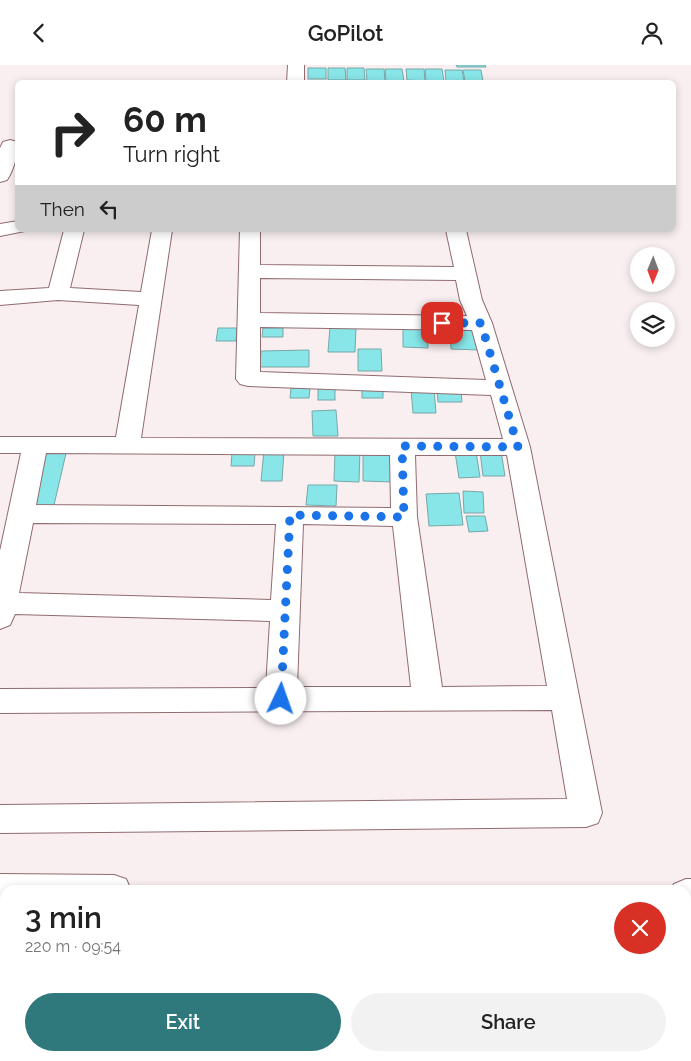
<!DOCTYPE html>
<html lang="en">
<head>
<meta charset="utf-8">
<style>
  :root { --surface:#fff; --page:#f2f2f2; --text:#222; --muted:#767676; --accent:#2f787b }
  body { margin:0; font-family:Raleway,sans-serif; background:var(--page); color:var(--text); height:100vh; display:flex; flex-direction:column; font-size:19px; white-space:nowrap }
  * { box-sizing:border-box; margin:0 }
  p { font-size:16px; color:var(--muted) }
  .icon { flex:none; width:28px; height:28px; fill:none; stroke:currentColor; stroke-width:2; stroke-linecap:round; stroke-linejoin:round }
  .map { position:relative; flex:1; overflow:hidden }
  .side { position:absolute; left:0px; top:820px; width:691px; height:176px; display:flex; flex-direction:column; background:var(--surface); border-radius:15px 15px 0 0; box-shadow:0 2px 8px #0003 }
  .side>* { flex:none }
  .guide { position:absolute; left:15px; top:15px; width:661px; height:152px; border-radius:8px; box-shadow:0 2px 8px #0003; background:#fff; color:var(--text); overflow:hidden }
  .needle { width:32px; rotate:181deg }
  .buttons { position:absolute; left:630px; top:182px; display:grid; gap:10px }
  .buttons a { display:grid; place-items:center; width:45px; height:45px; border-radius:50%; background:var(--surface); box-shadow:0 2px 8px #0003; font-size:25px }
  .pin { position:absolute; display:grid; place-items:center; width:42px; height:42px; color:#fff; margin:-21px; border-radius:10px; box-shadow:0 2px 8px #0006 }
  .me { position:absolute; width:55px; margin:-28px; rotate:3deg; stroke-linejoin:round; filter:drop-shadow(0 0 4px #0008) }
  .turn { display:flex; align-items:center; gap:18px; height:105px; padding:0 25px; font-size:22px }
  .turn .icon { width:65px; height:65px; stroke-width:2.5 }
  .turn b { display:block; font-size:35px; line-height:42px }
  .then { display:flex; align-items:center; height:48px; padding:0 25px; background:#0003; gap:10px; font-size:19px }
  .round { display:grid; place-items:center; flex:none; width:52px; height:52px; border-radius:26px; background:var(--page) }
  .overview { display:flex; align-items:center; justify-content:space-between; height:85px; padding:0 25px }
  h1 { font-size:30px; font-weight:600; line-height:38px }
  .primary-button { display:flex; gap:10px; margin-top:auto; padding:10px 25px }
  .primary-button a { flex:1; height:58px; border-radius:30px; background:var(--accent); color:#fff; font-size:20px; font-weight:600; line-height:58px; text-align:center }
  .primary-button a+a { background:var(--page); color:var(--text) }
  header { display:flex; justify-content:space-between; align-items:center; height:65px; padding:0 25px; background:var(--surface); font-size:22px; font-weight:600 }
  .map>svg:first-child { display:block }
</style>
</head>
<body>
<header><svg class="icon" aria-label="back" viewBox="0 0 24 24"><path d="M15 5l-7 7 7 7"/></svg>GoPilot<svg class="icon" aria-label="person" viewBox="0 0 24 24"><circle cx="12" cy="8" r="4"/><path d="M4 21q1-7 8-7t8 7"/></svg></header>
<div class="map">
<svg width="691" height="996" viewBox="0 0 691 996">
  <rect width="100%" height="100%" fill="#f9eff0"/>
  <g fill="#88e6e9" stroke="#78a7a8">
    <polygon points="456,0 485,0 486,2 457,2"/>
    <rect x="308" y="3" width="18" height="11"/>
    <polygon points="328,3 345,3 346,15 328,15"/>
    <polygon points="347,3 364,3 365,15 347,15"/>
    <polygon points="366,4 384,4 385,16 367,16"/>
    <polygon points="385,4 402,4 404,16 386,16"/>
    <polygon points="406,4 424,4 425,16 407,15"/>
    <polygon points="425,4 442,4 444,16 426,16"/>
    <polygon points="445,5 462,5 464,16 446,16"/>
    <polygon points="463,5 481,5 483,16 465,16"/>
    <polygon points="450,261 477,262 478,285 451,284"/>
    <polygon points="330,262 356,263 355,287 328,287"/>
    <polygon points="403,262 427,262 428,283 403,282"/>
    <polygon points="218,263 237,263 236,276 216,276"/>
    <polygon points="263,263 283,263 283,272 262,272"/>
    <polygon points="358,284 381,284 382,306 358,306"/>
    <polygon points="309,285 309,302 260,302 261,286"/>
    <rect x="318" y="321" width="17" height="14"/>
    <polygon points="291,323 310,323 309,333 290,333"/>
    <rect x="362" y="323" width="21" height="10"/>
    <polygon points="411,324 434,324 436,348 413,348"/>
    <polygon points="437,325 461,325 462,337 438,337"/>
    <polygon points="336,345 338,371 313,371 312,346"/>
    <polygon points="67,384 54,440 30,440 43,385"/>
    <polygon points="264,385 284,386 282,416 261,416"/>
    <polygon points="335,385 360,385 359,417 334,416"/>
    <polygon points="363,386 391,386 393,417 363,416"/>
    <polygon points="480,386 501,386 505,411 483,411"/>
    <polygon points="455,387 476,387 480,412 459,413"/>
    <polygon points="232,388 255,388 254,401 231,401"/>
    <polygon points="308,420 337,420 336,441 306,440"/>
    <polygon points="463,426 483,427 484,448 464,448"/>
    <polygon points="459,428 463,460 429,461 426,429"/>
    <polygon points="466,451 485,451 488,466 469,467"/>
    <rect x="0" y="921" width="5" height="44"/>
    <polygon points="0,970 5,970 5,991 27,991 26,996 0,996"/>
  </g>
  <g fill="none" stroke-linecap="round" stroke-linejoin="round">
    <g stroke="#916b6f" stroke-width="2">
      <g id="street">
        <polygon points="288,0 304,0 304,18 287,18"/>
        <path d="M10,75L17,77C19,88 13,106 7,115L0,117V83L3,77Z"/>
        <polygon points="18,156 18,165 25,166 0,171 0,159"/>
        <path d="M64,165H84L70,223L141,227L152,165H172L141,373L503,374L491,330L248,321L240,319L236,314L240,165H260V200L454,202L446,165H466L482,235L492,258L530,382L602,748L598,758L586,762L0,768V740L567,734L552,645L0,648V624L266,623L270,556L15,549L10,560L0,564V486L21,388H0V372H116L139,240L58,235L0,240V226L49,223ZM260,213L456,215L460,235L467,251L260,248ZM260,262L472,265L486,315L260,307ZM46,388L390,390L391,443L36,440ZM415,390H507L547,621L442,622L417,452ZM33,458L276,459L271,535L19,528ZM303,459L393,461L411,622H297Z"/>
      </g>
    </g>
    <g stroke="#916b6f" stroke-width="2">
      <g id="secondary">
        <polygon points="0,809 114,810 126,814 131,825 5,825 5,839 0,839"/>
        <polygon points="686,814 691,814 691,846 686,846 686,825 671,825 674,819"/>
      </g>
    </g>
    <use href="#street" fill="#fff" fill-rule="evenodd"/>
    <use href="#secondary" fill="#fff" fill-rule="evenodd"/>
  </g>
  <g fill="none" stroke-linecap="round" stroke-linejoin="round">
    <polyline stroke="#1a73e8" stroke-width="9" stroke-dasharray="0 16.2" points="281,634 290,450 404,452 402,381 518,382 481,258 442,258"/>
  </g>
</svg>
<div class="buttons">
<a><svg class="needle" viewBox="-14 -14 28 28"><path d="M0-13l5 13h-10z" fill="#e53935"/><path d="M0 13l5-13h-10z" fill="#767676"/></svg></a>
<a><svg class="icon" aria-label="layers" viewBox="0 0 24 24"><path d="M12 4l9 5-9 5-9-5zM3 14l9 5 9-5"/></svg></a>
</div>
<div class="pin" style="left:442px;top:258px;background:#d93025"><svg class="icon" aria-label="arrive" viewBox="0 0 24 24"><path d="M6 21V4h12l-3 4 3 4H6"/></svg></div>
<svg class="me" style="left:281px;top:634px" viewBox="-20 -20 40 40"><circle r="19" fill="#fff"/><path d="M0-13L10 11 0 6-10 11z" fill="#1a73e8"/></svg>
<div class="guide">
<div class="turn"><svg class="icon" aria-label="right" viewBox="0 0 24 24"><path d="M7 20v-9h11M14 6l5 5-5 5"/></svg><div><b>60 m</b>Turn right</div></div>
<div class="then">Then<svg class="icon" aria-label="left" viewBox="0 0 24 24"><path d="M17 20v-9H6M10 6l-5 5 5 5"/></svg></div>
</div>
<section class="side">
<div class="overview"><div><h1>3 min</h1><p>220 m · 09:54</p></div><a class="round" style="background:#d93025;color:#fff"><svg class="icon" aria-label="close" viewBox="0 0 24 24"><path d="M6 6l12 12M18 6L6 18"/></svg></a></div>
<div class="primary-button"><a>Exit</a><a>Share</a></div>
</section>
</div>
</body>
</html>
